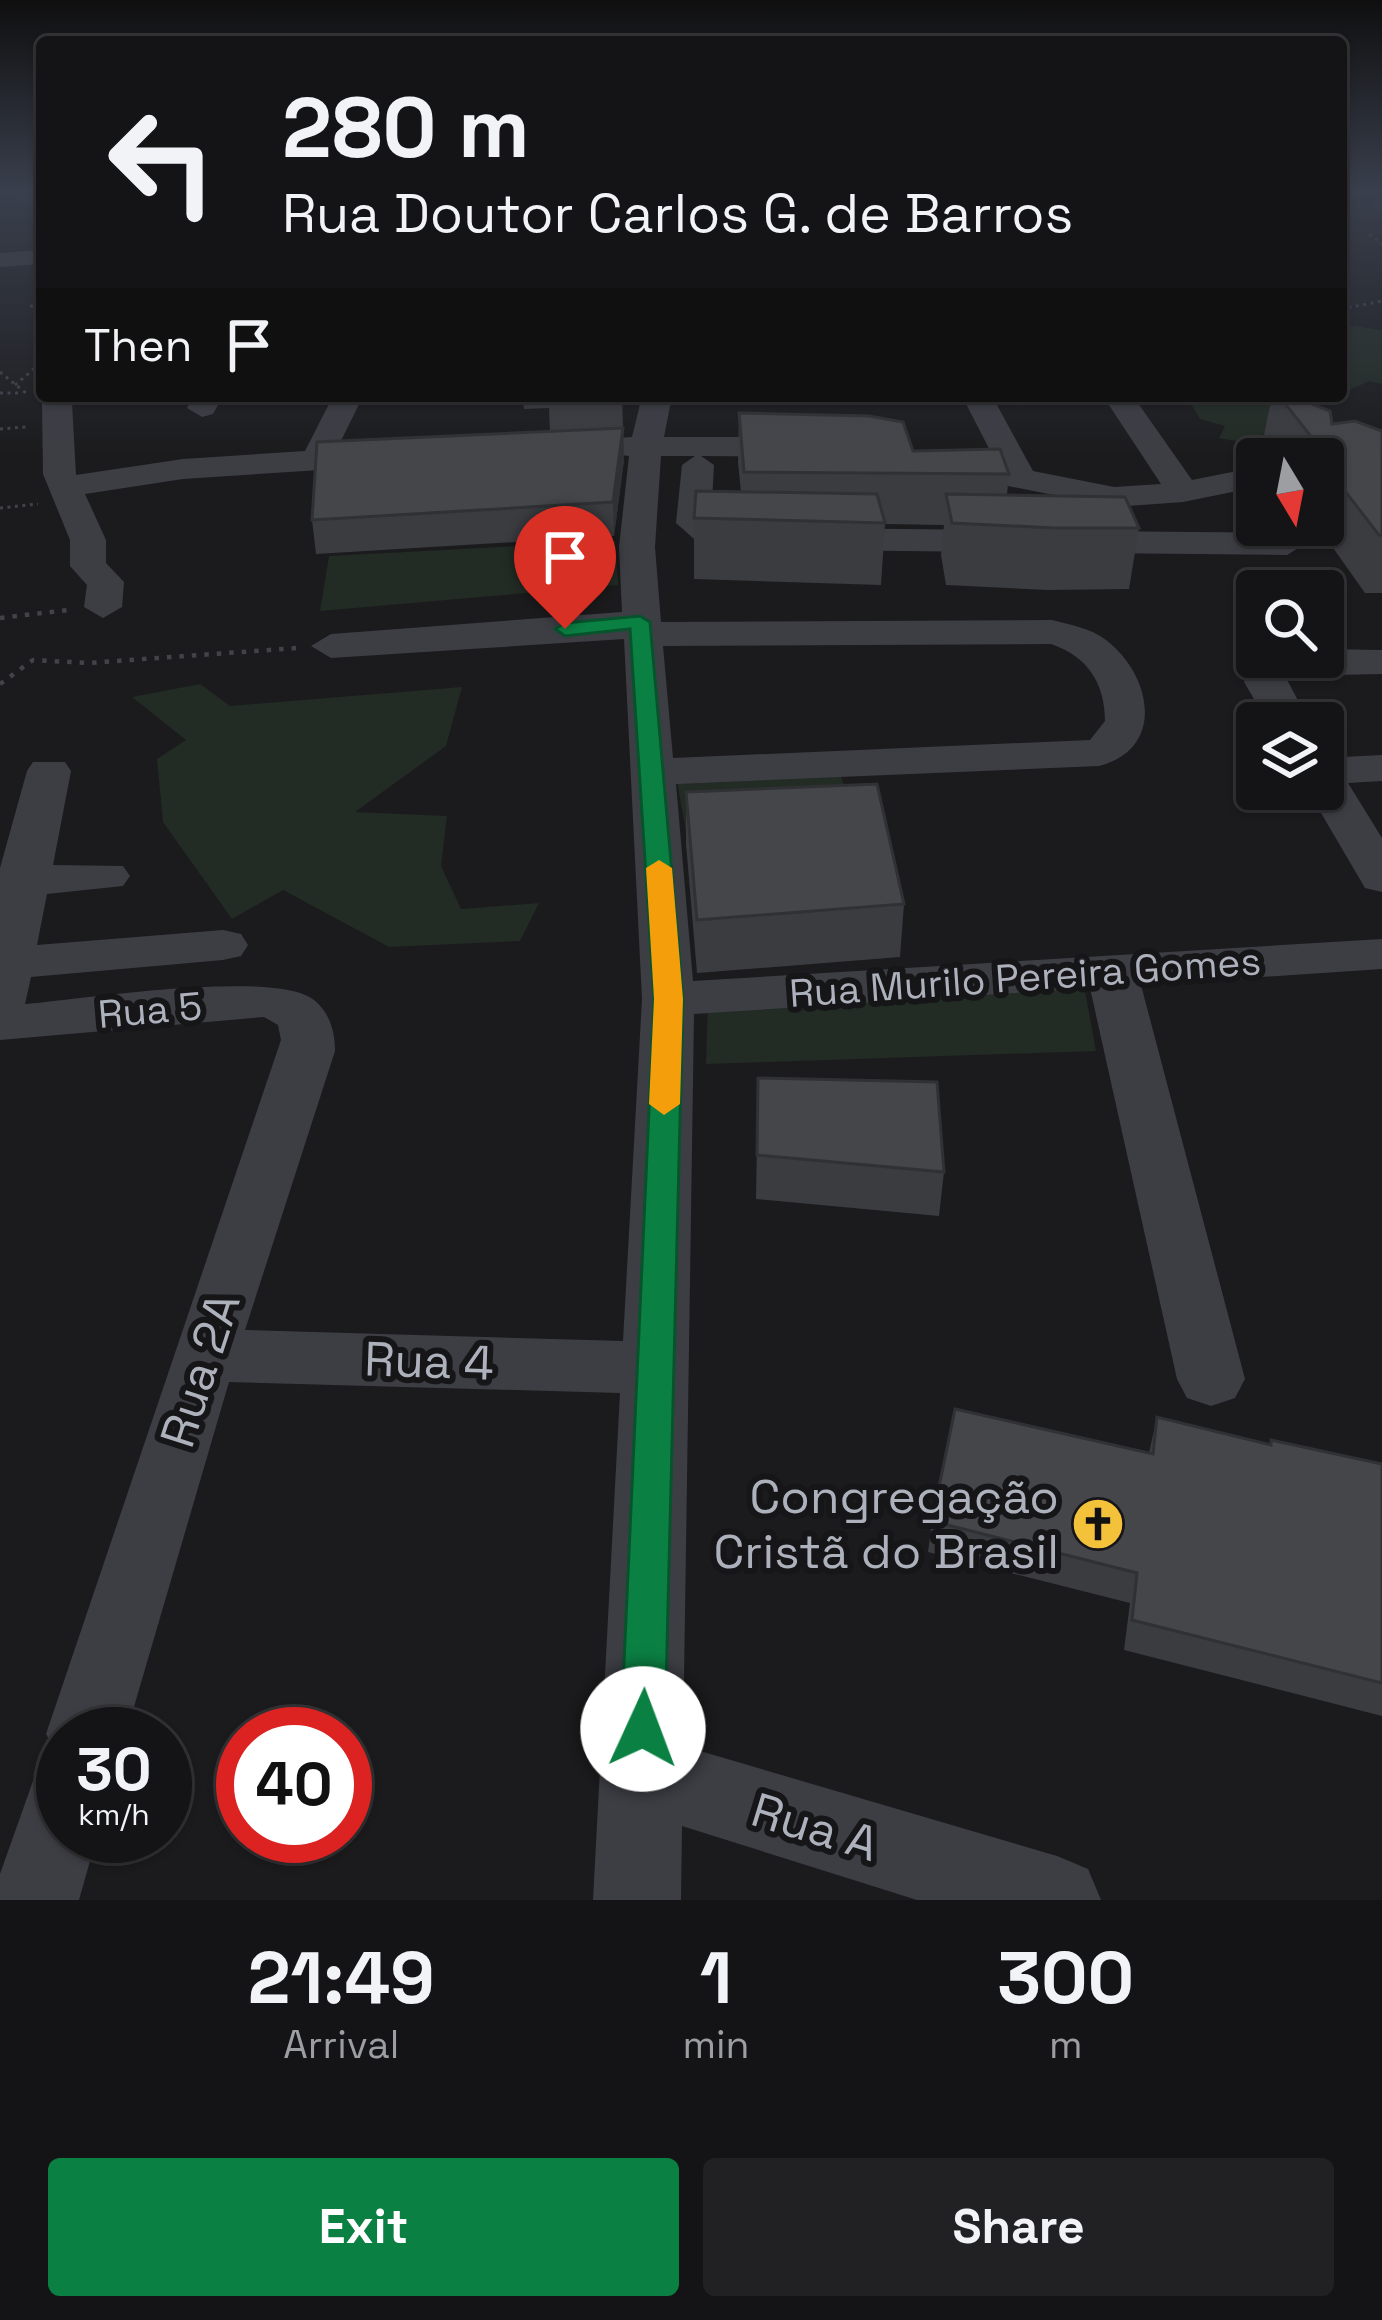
<!DOCTYPE html>
<html lang="en">
<head>
<meta charset="utf-8">
<style>
  :root { --surface:#141416; --page:#212123; --text:#f1f3f6; --muted:#9d9ea1; --line:#333335; --accent:#0b8043 }
  body { margin:0; font-family:"Space Grotesk",sans-serif; background:var(--page); color:var(--text); height:100vh; display:flex; flex-direction:column; font-size:45px; white-space:nowrap }
  * { box-sizing:border-box; margin:0 }
  p { font-size:39px; color:var(--muted) }
  .icon { flex:none; width:66px; height:66px; fill:none; stroke:currentColor; stroke-width:2; stroke-linecap:round; stroke-linejoin:round }
  .map { position:relative; height:1900px; overflow:hidden }
  .details { display:flex; flex-direction:column; background:var(--surface); flex:1 }
  .details>* { flex:none }
  .banner { position:absolute; left:36px; top:36px; width:1311px; height:366px; border-radius:12px; box-shadow:0 3px 9px #0004,0 0 0 3px var(--line); background:#141416; color:var(--text); overflow:hidden }
  .needle { width:78px; rotate:170deg }
  .controls { position:absolute; left:1236px; top:438px; display:grid; gap:24px }
  .controls a { display:grid; place-items:center; width:108px; height:108px; border-radius:12px; background:var(--surface); box-shadow:0 3px 9px #0004,0 0 0 3px var(--line); font-size:60px }
  .speed { position:absolute; left:36px; top:1707px; display:flex; gap:24px; font-size:60px; font-weight:700; text-align:center }
  .speed>* { display:grid; place-content:center; width:156px; height:156px; border-radius:50%; background:var(--surface); box-shadow:0 3px 9px #0004,0 0 0 3px var(--line); line-height:1 }
  .speed small { font-size:30px; font-weight:400 }
  .speed .limit { border:18px solid #d22; background:#fff; color:#111 }
  .pin { position:absolute; display:grid; place-items:center; width:102px; height:102px; color:#fff; margin:-123px -51px; border-radius:50% 50% 50% 0; rotate:-45deg; box-shadow:0 0 12px #0007 }
  .pin .icon { rotate:45deg }
  .me { position:absolute; width:132px; margin:-66px; rotate:2deg; stroke-linejoin:round; filter:drop-shadow(0 0 9px #0008) }
  .turn { display:flex; align-items:center; gap:42px; height:252px; padding:0 48px; font-size:54px }
  .turn .icon { width:156px; height:156px; stroke-width:2.5 }
  .turn b { display:block; font-size:84px; line-height:102px }
  .then { display:flex; align-items:center; height:114px; padding:0 48px; background:#0003; gap:24px; font-size:45px }
  .eta { display:flex; justify-content:space-evenly; align-items:center; height:204px; text-align:center }
  .eta b { font-size:72px; font-weight:700; line-height:84px }
  .cta { display:flex; gap:24px; margin-top:auto; padding:24px 48px }
  .cta a { flex:1; height:138px; border-radius:12px; background:var(--accent); color:#fff; font-size:48px; font-weight:700; line-height:138px; text-align:center }
  .cta a+a { background:var(--page); color:var(--text) }
  .map>svg:first-child { display:block }
</style>
</head>
<body>
<div class="map">
<svg width="1382" height="1900" viewBox="0 0 1382 1900">
  <rect width="100%" height="100%" fill="#1b1b1d"/>
  <g fill="#222b24">
    <polygon points="1354,326 1382,330 1382,384 1369,381 1341,394 1341,329"/>
    <polygon points="1186,396 1336,396 1293,409 1312,417 1242,442 1219,438 1225,426 1200,419"/>
    <polygon points="615,541 618,585 320,611 329,556"/>
    <polygon points="200,684 230,706 462,687 446,746 355,812 447,816 441,866 461,909 539,903 520,941 389,947 283,890 232,919 163,822 157,759 186,740 132,697"/>
    <polygon points="838,767 858,828 687,837 676,776"/>
    <polygon points="1083,980 1096,1051 706,1064 708,999"/>
  </g>
  <g fill="none" stroke-linecap="round" stroke-linejoin="round">
    <polygon fill="#303942" fill-rule="evenodd" points="1382,199 1382,211 1376,210 1373,204"/>
    <g stroke="#414349" stroke-width="3" stroke-dasharray="3 4.5" stroke-linecap="butt">
      <polyline points="0,203 42,199"/>
      <polyline points="1369,234 1382,244"/>
      <polyline points="30,306 42,307"/>
      <polyline points="1341,309 1382,301"/>
      <polyline points="0,372 27,394"/>
      <polyline points="15,385 42,362"/>
      <polyline points="0,393 20,393"/>
      <polyline points="87,400 119,396"/>
      <polyline points="0,429 26,427"/>
      <polyline points="0,508 38,504"/>
    </g>
    <g stroke="#414349" stroke-width="4.5" stroke-dasharray="4.5 8" stroke-linecap="butt">
      <polyline points="0,618 68,610"/>
      <polyline points="0,684 33,660 88,663 297,648"/>
    </g>
    <g fill="#3d3e44" fill-rule="evenodd">
      <polygon points="42,250 42,264 0,267 0,253"/>
      <polygon points="65,396 72,403 76,475 183,459 305,451 333,396 363,396 337,449 381,446 397,456 381,466 183,479 85,494 106,540 106,563 124,582 122,607 103,618 84,607 87,585 70,566 70,540 43,474 42,403 46,397"/>
      <polygon points="193,396 223,396 213,414 202,417 187,408"/>
      <path d="M642,396H672L664,437H807L823,447L807,457L701,456L714,465L711,520L721,527L1287,533L1305,544L1287,555L713,549L701,545L676,523L682,465L695,456H661L655,547L661,622L1052,620C1070,625 1091,628 1106,640C1152,675 1166,749 1099,766L676,784L693,981L1382,939V969L1141,985L1245,1379L1235,1398L1211,1406L1187,1398L1177,1379L1090,988L694,1014L683,1746L1057,1856L1088,1869L1101,1900H917L682,1826L681,1900H593L620,1393L229,1382L126,1734H63V1764L46,1734L281,1040L278,1025L264,1017L0,1040V868L27,771L33,762H65L71,771L53,865L123,866L130,876L123,886L47,894L37,945L223,930L241,934L248,945L241,956L223,960L31,977L25,1004C82,999 275,969 314,1000C330,1013 335,1032 335,1051L245,1330L623,1341L642,999L624,639L331,658L311,646L331,634L622,612L619,547L629,456L605,453L600,446L605,439L632,437ZM1051,644C1087,656 1105,683 1105,721L1090,740L673,758L663,646Z"/>
      <polygon points="962,396 992,396 1033,471 1114,487 1161,484 1103,396 1133,396 1192,480 1257,467 1257,487 1183,502 1114,507 928,470 923,463 939,453 997,464"/>
      <polygon points="1323,649 1382,650 1382,674 1285,676 1310,723 1268,723 1244,682 1251,660 1323,657"/>
      <polygon points="1382,755 1382,781 1348,783 1382,838 1382,892 1365,888 1307,789 1323,789 1323,758"/>
      <polygon points="63,1769 63,1836 97,1836 79,1900 0,1900 0,1874 33,1781"/>
    </g>
  </g>
  <g fill="#3b3c40">
    <polygon points="522,396 622,396 624,460 614,536 316,554 312,520 550,432 549,408 524,409"/>
    <polygon points="1272,396 1292,396 1332,424 1382,431 1382,593 1365,593 1319,528 1319,525 1323,525 1323,459 1277,459 1263,440"/>
    <polygon points="739,413 1009,474 1007,495 1139,528 1129,589 1047,590 946,585 941,555 944,525 885,524 881,585 694,579 694,518 741,492 738,462"/>
    <polygon points="686,792 904,904 900,957 697,973 686,844"/>
    <polygon points="758,1078 944,1172 939,1216 756,1199"/>
    <polygon points="1157,1417 1270,1444 1271,1440 1382,1464 1382,1716 1124,1650 1130,1603 928,1552 932,1521 1149,1453"/>
  </g>
  <polygon fill="#303134" points="623,428 624,460 614,536 613,502"/>
  <g fill="#45464a" stroke="#303134" stroke-width="3">
    <polygon points="548,396 622,396 622,398 548,401"/>
    <polygon points="1279,396 1292,396 1330,411 1332,424 1355,421 1382,431 1382,535 1379,535 1331,473 1340,473"/>
    <polygon points="739,413 869,416 903,422 913,451 1000,449 1009,474 744,472"/>
    <polygon points="623,428 613,502 312,520 317,442"/>
    <polygon points="696,491 877,494 885,523 694,518"/>
    <polygon points="946,494 1125,497 1139,528 1055,528 952,523"/>
    <polygon points="877,784 904,904 697,920 686,792"/>
    <polygon points="758,1078 937,1082 944,1172 757,1155"/>
    <polygon points="955,1409 1153,1454 1157,1417 1271,1445 1271,1440 1382,1464 1382,1683 1132,1620 1137,1573 932,1521"/>
  </g>
  <linearGradient id="sky" x2="0" y2="1"><stop stop-color="#0f0f10"/><stop offset="0.42" stop-color="#393f4c"/><stop offset="1" stop-color="#393f4c" stop-opacity="0"/></linearGradient>
  <rect width="1382" height="456" fill="url(#sky)"/>
  <polygon fill="#0b8043" stroke="#07532c" stroke-width="3" points="640,616 650,622 683,999 665,1729 658,1744 643,1750 628,1744 621,1729 654,999 630,629 565,636 555,629 565,623"/>
  <polygon fill="#f59e0b" points="659,860 672,868 683,999 680,1104 664,1115 649,1104 654,999 646,868"/>
  <defs>
    <g id="church-disc" transform="scale(2.7)"><circle r="9.5" fill="#f4c13b" stroke="#161518"/><path d="M-1.2-6h2.4v3.5h3.3v2.4h-3.3V6h-2.4V-.1h-3.3v-2.4h3.3Z" fill="#111"/></g>
  </defs>
  <g fill-rule="evenodd">
    <use href="#church-disc" x="1098" y="1524"/>
  </g>
  <g text-anchor="middle" dominant-baseline="central" stroke-width="12" stroke-linejoin="round" paint-order="stroke">
    <g font-size="39" fill="#adb1bc" stroke="#161518">
      <text transform="translate(1025 977) rotate(-4)">Rua Murilo Pereira Gomes</text>
      <text transform="translate(150 1010) rotate(-5)">Rua 5</text>
    </g>
    <g font-size="48" fill="#adb1bc" stroke="#161518">
      <text transform="translate(429 1361) rotate(2)">Rua 4</text>
      <text transform="translate(200 1370) rotate(-72)">Rua 2A</text>
      <text transform="translate(815 1827) rotate(17)">Rua A</text>
    </g>
    <g font-size="48" fill="#adb1bc" stroke="#161518" text-anchor="end">
      <text x="1059" y="1496">Congregação<tspan x="1059" dy="55">Cristã do Brasil</tspan></text>
    </g>
  </g>
</svg>
<div class="controls">
<a><svg class="needle" viewBox="-14 -14 28 28"><path d="M0-13l5 13h-10z" fill="#e53935"/><path d="M0 13l5-13h-10z" fill="#9d9ea1"/></svg></a>
<a><svg class="icon" aria-label="search" viewBox="0 0 24 24"><circle cx="10" cy="10" r="6"/><path d="M15 15l6 6"/></svg></a>
<a><svg class="icon" aria-label="layers" viewBox="0 0 24 24"><path d="M12 4l9 5-9 5-9-5zM3 14l9 5 9-5"/></svg></a>
</div>
<div class="speed"><div>30<small>km/h</small></div><div class="limit">40</div></div>
<div class="pin" style="left:565px;top:629px;background:#d93025"><svg class="icon" aria-label="arrive" viewBox="0 0 24 24"><path d="M6 21V4h12l-3 4 3 4H6"/></svg></div>
<svg class="me" style="left:643px;top:1729px" viewBox="-20 -20 40 40"><circle r="19" fill="#fff"/><path d="M0-13L10 11 0 6-10 11z" fill="#0b8043"/></svg>
<div class="banner">
<div class="turn"><svg class="icon" aria-label="left" viewBox="0 0 24 24"><path d="M17 20v-9H6M10 6l-5 5 5 5"/></svg><div><b>280 m</b>Rua Doutor Carlos G. de Barros</div></div>
<div class="then">Then<svg class="icon" aria-label="arrive" viewBox="0 0 24 24"><path d="M6 21V4h12l-3 4 3 4H6"/></svg></div>
</div>
</div>
<section class="details">
<div class="eta">
<div><b>21:49</b><p>Arrival</p></div>
<div><b>1</b><p>min</p></div>
<div><b>300</b><p>m</p></div>
</div>
<div class="cta"><a>Exit</a><a>Share</a></div>
</section>
</body>
</html>
